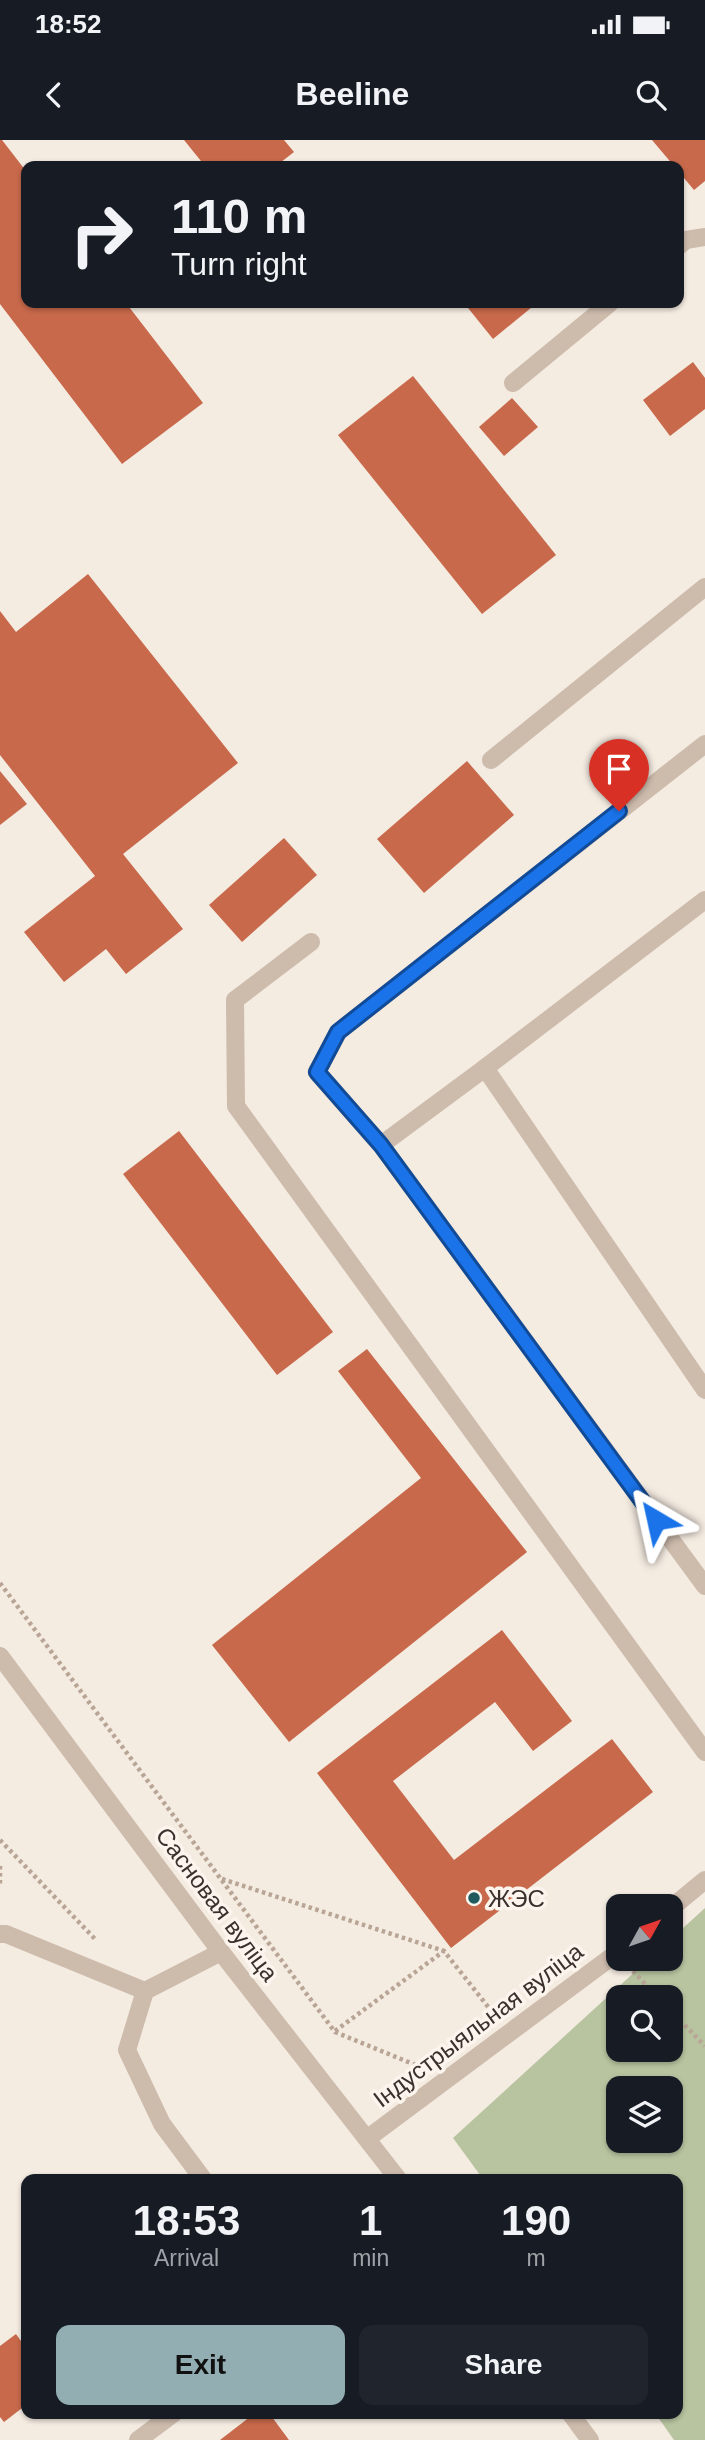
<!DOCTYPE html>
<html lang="en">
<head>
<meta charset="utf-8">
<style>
  :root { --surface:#171b24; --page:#20242c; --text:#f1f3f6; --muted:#9ea1a6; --accent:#92aeb2 }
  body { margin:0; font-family:Helvetica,sans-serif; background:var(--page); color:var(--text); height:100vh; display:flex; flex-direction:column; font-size:26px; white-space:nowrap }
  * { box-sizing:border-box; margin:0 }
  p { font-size:23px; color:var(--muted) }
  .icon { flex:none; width:38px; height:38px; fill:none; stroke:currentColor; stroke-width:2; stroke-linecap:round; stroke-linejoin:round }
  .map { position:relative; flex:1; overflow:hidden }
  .side { position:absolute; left:21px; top:2034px; width:662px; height:245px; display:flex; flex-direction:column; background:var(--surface); border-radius:14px; box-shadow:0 2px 5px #0004 }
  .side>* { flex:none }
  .guide { position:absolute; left:21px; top:21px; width:663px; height:147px; border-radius:14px; box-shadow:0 2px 5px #0004; background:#171b24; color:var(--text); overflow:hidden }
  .needle { width:46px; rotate:50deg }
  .tools { position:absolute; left:606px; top:1754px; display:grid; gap:14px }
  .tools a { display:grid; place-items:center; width:77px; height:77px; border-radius:14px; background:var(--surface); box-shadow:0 2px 5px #0004; font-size:35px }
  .pin { position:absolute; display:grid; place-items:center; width:60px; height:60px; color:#fff; margin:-72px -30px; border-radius:50% 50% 50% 0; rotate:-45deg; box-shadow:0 0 7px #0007 }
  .pin .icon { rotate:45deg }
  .me { position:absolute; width:77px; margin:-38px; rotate:324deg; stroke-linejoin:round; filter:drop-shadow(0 0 5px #0008) }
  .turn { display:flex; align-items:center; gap:24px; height:147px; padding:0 35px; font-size:32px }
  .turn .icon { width:91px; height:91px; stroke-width:2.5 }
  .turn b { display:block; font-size:49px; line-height:60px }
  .eta { display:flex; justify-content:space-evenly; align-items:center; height:119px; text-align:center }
  .eta b { font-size:42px; font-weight:700; line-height:49px }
  .cta { display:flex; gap:14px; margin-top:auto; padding:14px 35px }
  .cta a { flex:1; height:80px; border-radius:14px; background:var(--accent); color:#111; font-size:28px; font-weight:700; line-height:80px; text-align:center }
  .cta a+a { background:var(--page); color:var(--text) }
  .status { display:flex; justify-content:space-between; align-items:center; height:49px; padding:0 35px; background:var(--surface); direction:ltr }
  .status svg { height:19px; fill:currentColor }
  header { display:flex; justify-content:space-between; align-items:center; height:91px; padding:0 35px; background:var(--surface); font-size:32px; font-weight:700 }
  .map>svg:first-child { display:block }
</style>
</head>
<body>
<div class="status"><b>18:52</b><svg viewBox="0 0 49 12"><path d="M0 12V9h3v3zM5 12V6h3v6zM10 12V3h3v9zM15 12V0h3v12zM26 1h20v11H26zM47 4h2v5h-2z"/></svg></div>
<header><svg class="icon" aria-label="back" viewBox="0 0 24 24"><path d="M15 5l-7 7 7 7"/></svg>Beeline<svg class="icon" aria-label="search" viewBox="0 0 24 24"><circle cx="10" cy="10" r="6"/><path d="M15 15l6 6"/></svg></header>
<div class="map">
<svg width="705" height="2300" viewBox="0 0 705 2300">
  <rect width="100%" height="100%" fill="#f4ebe1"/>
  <path fill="#b8c4a0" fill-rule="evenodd" d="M705,1768V2300H674L655,2273H677V2039H483L453,1998L650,1818H670V1800ZM618,1857H670V1909H618ZM618,1948H670V2000H618Z"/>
  <g fill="#c8694b">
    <polygon points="0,0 2,0 26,31 26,163 126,163 203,263 122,324 0,164"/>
    <polygon points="184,0 284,0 294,12 276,26 205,26"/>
    <polygon points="652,0 705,0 705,41 694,50 679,32 679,26 674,26"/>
    <polygon points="464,163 537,163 493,199"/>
    <polygon points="693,222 705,238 705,269 670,296 643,260"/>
    <polygon points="413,236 556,415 482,474 338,295"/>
    <polygon points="512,258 538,287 504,316 479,287"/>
    <polygon points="88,434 238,623 123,714 183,789 126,834 106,809 64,842 24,792 95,736 0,615 0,471 16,492"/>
    <polygon points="467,621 514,675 424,753 377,699"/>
    <polygon points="0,631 27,664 0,685"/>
    <polygon points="284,698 317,735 242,802 209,765"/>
    <polygon points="179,991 333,1192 277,1235 123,1034"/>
    <polygon points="367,1209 527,1412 289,1602 212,1505 421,1338 338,1231"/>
    <polygon points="502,1490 572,1581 533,1611 495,1562 393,1641 454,1720 612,1599 653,1652 451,1808 317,1633"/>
    <polygon points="16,2194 26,2208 26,2265 4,2282 0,2277 0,2206"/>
    <polygon points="255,2273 269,2273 289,2300 220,2300"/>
  </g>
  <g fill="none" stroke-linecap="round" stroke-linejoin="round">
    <g stroke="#b9a596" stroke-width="4.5" stroke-dasharray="3.5 3.5" stroke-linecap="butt">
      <polyline points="0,1443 335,1892 418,1926 421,1929"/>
      <polyline points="0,1700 96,1800"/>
      <polyline points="0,1726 0,1745"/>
      <polyline points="222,1739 444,1811 493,1873"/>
      <polyline points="633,1831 657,1857"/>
      <polyline points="670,1870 705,1906"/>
      <polyline points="335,1891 444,1811"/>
    </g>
    <g stroke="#cdbbac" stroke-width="18">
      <polyline points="679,106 686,100 705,97"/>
      <polyline points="513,243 610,163"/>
      <polyline points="705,604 338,892 317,932 381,1005 705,1446"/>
      <polyline points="491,620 705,447"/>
      <polyline points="705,760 485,928 705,1250"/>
      <polyline points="311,802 235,860 236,966 705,1612"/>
      <polyline points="381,1005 485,928"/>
      <polyline points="0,1516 221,1812 398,2039"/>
      <polyline points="670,1769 705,1740"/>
      <polyline points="0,1794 6,1794 145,1851 127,1910 162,1984 203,2039"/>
      <polyline points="145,1851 221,1812"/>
      <polyline points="368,1998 618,1812"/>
      <polyline points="570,2273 590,2300"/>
      <polyline points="138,2300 174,2273"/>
    </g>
  </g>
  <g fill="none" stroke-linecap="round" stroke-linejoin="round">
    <g stroke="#114b97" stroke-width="18">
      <polyline id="route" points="619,671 338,892 317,932 381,1005 656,1380"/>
    </g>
    <use href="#route" stroke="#1a73e8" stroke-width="12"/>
  </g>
  <circle fill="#1f5a5e" stroke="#fbf5ee" stroke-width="2.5" cx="474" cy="1758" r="7"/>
  <g text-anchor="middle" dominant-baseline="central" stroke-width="7" stroke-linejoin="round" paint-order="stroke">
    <g font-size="24" fill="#3b302b" stroke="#fbf5ee" text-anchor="start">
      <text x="488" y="1758">ЖЭС</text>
    </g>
    <g font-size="24" fill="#3b302b" stroke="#fbf5ee">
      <text transform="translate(217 1764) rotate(53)">Сасновая вуліца</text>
      <text transform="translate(478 1885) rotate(-37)">Індустрыяльная вуліца</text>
    </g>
  </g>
</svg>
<div class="tools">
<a><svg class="needle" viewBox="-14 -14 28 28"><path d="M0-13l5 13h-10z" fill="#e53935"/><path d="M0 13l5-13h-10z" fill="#9ea1a6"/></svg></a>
<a><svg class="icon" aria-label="search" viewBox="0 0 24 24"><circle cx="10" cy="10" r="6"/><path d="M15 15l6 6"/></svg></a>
<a><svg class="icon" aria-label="layers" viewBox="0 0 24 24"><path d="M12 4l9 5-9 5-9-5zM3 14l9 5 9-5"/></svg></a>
</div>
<div class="pin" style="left:619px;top:671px;background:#d93025"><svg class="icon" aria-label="arrive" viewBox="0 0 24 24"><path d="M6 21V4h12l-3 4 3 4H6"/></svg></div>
<svg class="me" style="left:656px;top:1380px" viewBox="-20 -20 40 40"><path d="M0-17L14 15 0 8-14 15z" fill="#1a73e8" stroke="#fff" stroke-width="4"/></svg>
<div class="guide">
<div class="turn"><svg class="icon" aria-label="right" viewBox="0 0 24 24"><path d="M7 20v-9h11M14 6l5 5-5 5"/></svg><div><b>110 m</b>Turn right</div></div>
</div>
<section class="side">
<div class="eta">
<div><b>18:53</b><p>Arrival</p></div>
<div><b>1</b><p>min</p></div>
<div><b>190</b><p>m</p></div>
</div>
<div class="cta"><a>Exit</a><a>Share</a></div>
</section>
</div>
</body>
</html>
